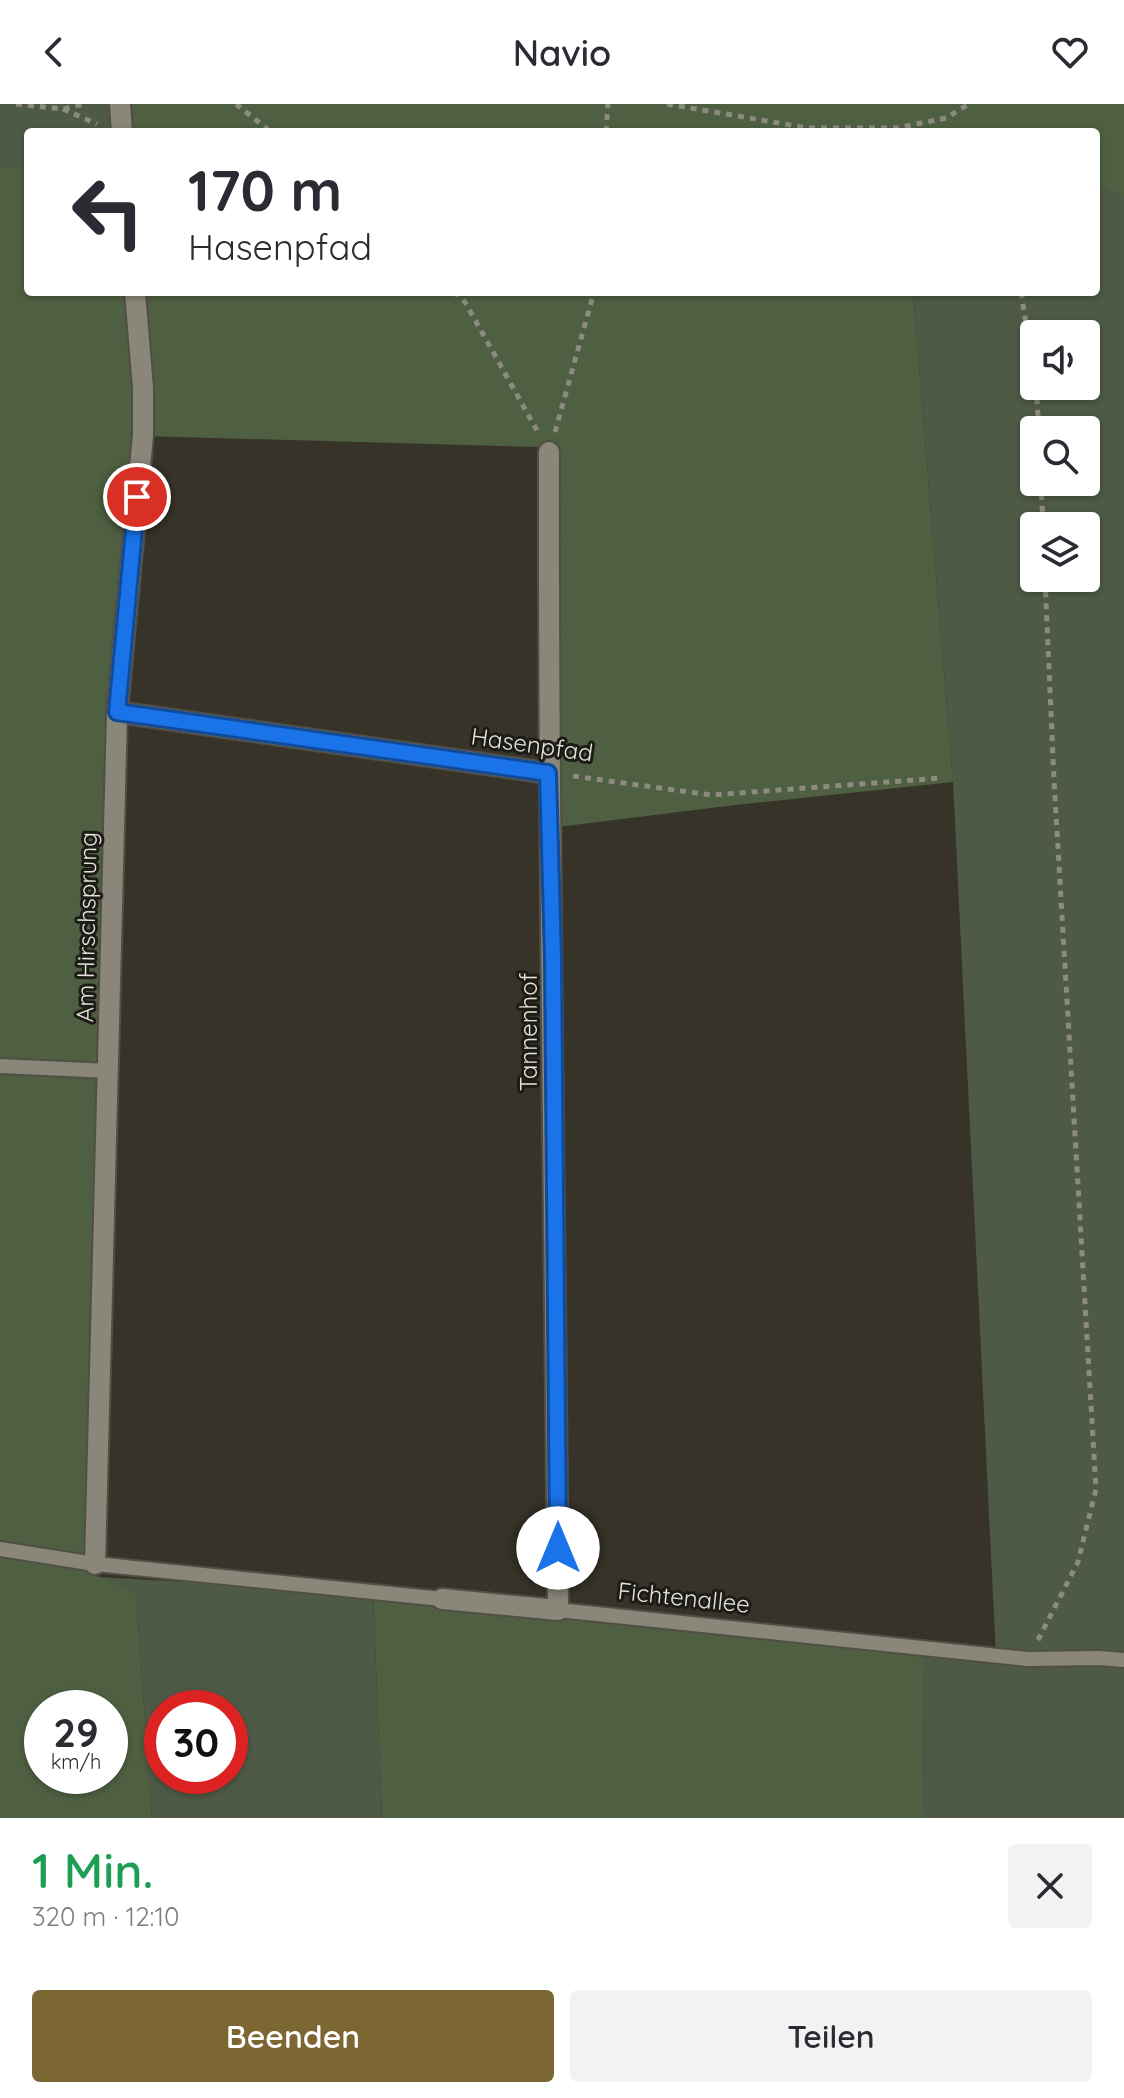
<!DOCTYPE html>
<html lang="de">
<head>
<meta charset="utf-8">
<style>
  :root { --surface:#fff; --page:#f2f2f3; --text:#2b2b33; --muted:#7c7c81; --accent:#7c6733 }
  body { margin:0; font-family:Quicksand,sans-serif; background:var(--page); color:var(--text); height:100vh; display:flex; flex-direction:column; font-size:30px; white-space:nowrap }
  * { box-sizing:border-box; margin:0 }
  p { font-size:26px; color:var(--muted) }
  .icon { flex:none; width:44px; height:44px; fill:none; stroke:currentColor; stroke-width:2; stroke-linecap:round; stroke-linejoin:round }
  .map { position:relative; height:1714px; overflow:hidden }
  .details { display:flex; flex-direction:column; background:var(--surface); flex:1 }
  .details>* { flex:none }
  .hud { position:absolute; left:24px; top:24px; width:1076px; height:168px; border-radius:8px; box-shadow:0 2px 6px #0004; background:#fff; color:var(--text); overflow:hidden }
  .buttons { position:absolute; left:1020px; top:216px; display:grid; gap:16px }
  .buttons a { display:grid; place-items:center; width:80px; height:80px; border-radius:8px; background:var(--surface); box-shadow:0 2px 6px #0004; font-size:40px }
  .speed { position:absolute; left:24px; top:1586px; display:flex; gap:16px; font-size:40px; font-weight:700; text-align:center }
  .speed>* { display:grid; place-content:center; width:104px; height:104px; border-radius:50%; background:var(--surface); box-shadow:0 2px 6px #0004; line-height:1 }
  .speed small { font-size:20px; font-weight:400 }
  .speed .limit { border:12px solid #d22; background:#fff; color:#111 }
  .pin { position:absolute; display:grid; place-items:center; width:68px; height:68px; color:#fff; margin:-34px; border:4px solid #fff; border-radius:50%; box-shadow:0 2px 8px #0007 }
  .me { position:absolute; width:88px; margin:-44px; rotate:0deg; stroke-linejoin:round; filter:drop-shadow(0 0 6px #0008) }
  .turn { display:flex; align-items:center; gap:28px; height:168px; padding:0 32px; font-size:36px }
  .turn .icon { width:104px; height:104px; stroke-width:2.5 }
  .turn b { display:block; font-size:56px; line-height:68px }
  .round { display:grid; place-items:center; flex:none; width:84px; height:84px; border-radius:8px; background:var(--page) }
  .overview { display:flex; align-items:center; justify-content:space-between; height:136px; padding:0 32px }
  h1 { font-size:48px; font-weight:600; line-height:60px; color:#1e9e55 }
  .action { display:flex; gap:16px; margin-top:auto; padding:16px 32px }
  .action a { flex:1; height:92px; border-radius:8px; background:var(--accent); color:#fff; font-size:32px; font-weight:600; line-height:92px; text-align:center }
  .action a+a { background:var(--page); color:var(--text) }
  header { display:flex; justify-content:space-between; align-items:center; height:104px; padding:0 32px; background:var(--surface); font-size:36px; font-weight:600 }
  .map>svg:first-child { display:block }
</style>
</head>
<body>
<header><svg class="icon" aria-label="back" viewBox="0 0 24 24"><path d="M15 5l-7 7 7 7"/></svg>Navio<svg class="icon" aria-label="heart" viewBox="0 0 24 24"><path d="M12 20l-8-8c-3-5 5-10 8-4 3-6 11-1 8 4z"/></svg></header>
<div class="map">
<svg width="1124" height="1714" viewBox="0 0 1124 1714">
  <rect width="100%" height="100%" fill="#373328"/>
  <g fill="#4e5a46" fill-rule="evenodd">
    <polygon points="0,0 125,0 131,28 28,28 28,63 0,62"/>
    <path d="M1096,83L1124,91V1714H923L924,1545L996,1552L953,678L913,188H1096ZM1034,230H1086V282H1034ZM1034,326H1086V378H1034ZM1034,422H1086V474H1034Z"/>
    <path d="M97,1473L373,1488L382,1714H152L136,1490ZM162,1604H230V1672H162Z"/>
  </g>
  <g fill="#4e6041" fill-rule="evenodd">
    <polygon points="125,0 1124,0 1124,91 1096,83 1096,28 131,28"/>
    <path d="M0,62L28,63V188H913L953,678L735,701L558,723L548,669L539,343L143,332L117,608L97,1472L136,1490L152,1714H0ZM42,1604H110V1672H42Z"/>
    <polygon points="373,1488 924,1545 923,1714 382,1714"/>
  </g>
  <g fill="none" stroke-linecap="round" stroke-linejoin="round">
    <g stroke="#514f45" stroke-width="18">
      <g id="service">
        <polyline points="0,962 109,967"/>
        <polyline points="0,1445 95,1460 442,1495"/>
        <polyline points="558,1506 1028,1555 1099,1554 1124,1556"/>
      </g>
    </g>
    <g stroke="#514f45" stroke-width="24">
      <g id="minor">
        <polyline points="120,0 122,28"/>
        <polyline points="117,608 548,669"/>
        <polyline points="95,1460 117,608 143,331 143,284 135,188"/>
        <path d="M442,1495L558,1506C555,1120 548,734 549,348"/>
      </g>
    </g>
    <g stroke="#8d8a81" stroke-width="5" stroke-dasharray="6 6" stroke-linecap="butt">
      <polyline points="16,0 63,5 83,0"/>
      <polyline points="236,0 271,28"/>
      <polyline points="667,0 808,24 897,24 946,14 969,0"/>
      <polyline points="63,5 97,20"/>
      <polyline points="606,28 608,0"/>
      <polyline points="454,188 465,198 539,330"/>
      <polyline points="1021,188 1034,271"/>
      <polyline points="1036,282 1039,326"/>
      <polyline points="555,328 594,188"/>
      <polyline points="1041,378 1043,422"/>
      <polyline points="573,672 711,691 942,674"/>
      <polyline points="1038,1536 1078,1458 1096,1385 1054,677 1045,474"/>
    </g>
    <use href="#service" stroke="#8a8679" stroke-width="14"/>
    <use href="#minor" stroke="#8a8679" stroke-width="20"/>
  </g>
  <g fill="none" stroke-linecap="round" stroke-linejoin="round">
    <g stroke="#114b97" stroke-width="20">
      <polyline id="route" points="137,393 117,608 548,669 553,855 558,1444"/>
    </g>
    <use href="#route" stroke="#1a73e8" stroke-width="14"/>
  </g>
  <g text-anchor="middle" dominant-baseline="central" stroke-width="6" stroke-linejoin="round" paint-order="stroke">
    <g font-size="24" fill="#e4e2db" stroke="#1c1b16">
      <text transform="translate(532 640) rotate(8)">Hasenpfad</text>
      <text transform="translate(86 823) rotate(-89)">Am Hirschsprung</text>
      <text transform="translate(528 928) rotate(-90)">Tannenhof</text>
      <text transform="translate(684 1493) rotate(6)">Fichtenallee</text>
    </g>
  </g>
</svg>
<div class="buttons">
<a><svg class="icon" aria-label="sound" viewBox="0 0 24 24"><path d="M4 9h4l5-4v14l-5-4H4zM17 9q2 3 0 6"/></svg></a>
<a><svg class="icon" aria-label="search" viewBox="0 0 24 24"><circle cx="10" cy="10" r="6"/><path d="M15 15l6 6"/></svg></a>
<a><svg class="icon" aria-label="layers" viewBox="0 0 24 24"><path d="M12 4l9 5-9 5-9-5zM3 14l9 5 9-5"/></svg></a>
</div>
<div class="speed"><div>29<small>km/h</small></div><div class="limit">30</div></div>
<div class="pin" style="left:137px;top:393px;background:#d93025"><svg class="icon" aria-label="arrive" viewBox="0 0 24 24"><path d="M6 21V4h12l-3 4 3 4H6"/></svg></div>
<svg class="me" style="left:558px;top:1444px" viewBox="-20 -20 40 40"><circle r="19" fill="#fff"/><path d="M0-13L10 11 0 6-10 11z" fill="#1a73e8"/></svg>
<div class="hud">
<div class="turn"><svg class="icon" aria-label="left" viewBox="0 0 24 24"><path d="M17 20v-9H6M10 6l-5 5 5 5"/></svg><div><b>170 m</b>Hasenpfad</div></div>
</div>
</div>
<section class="details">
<div class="overview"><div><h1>1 Min.</h1><p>320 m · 12:10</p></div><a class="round"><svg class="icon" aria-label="close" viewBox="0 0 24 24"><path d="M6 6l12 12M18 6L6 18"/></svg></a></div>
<div class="action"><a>Beenden</a><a>Teilen</a></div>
</section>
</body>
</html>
